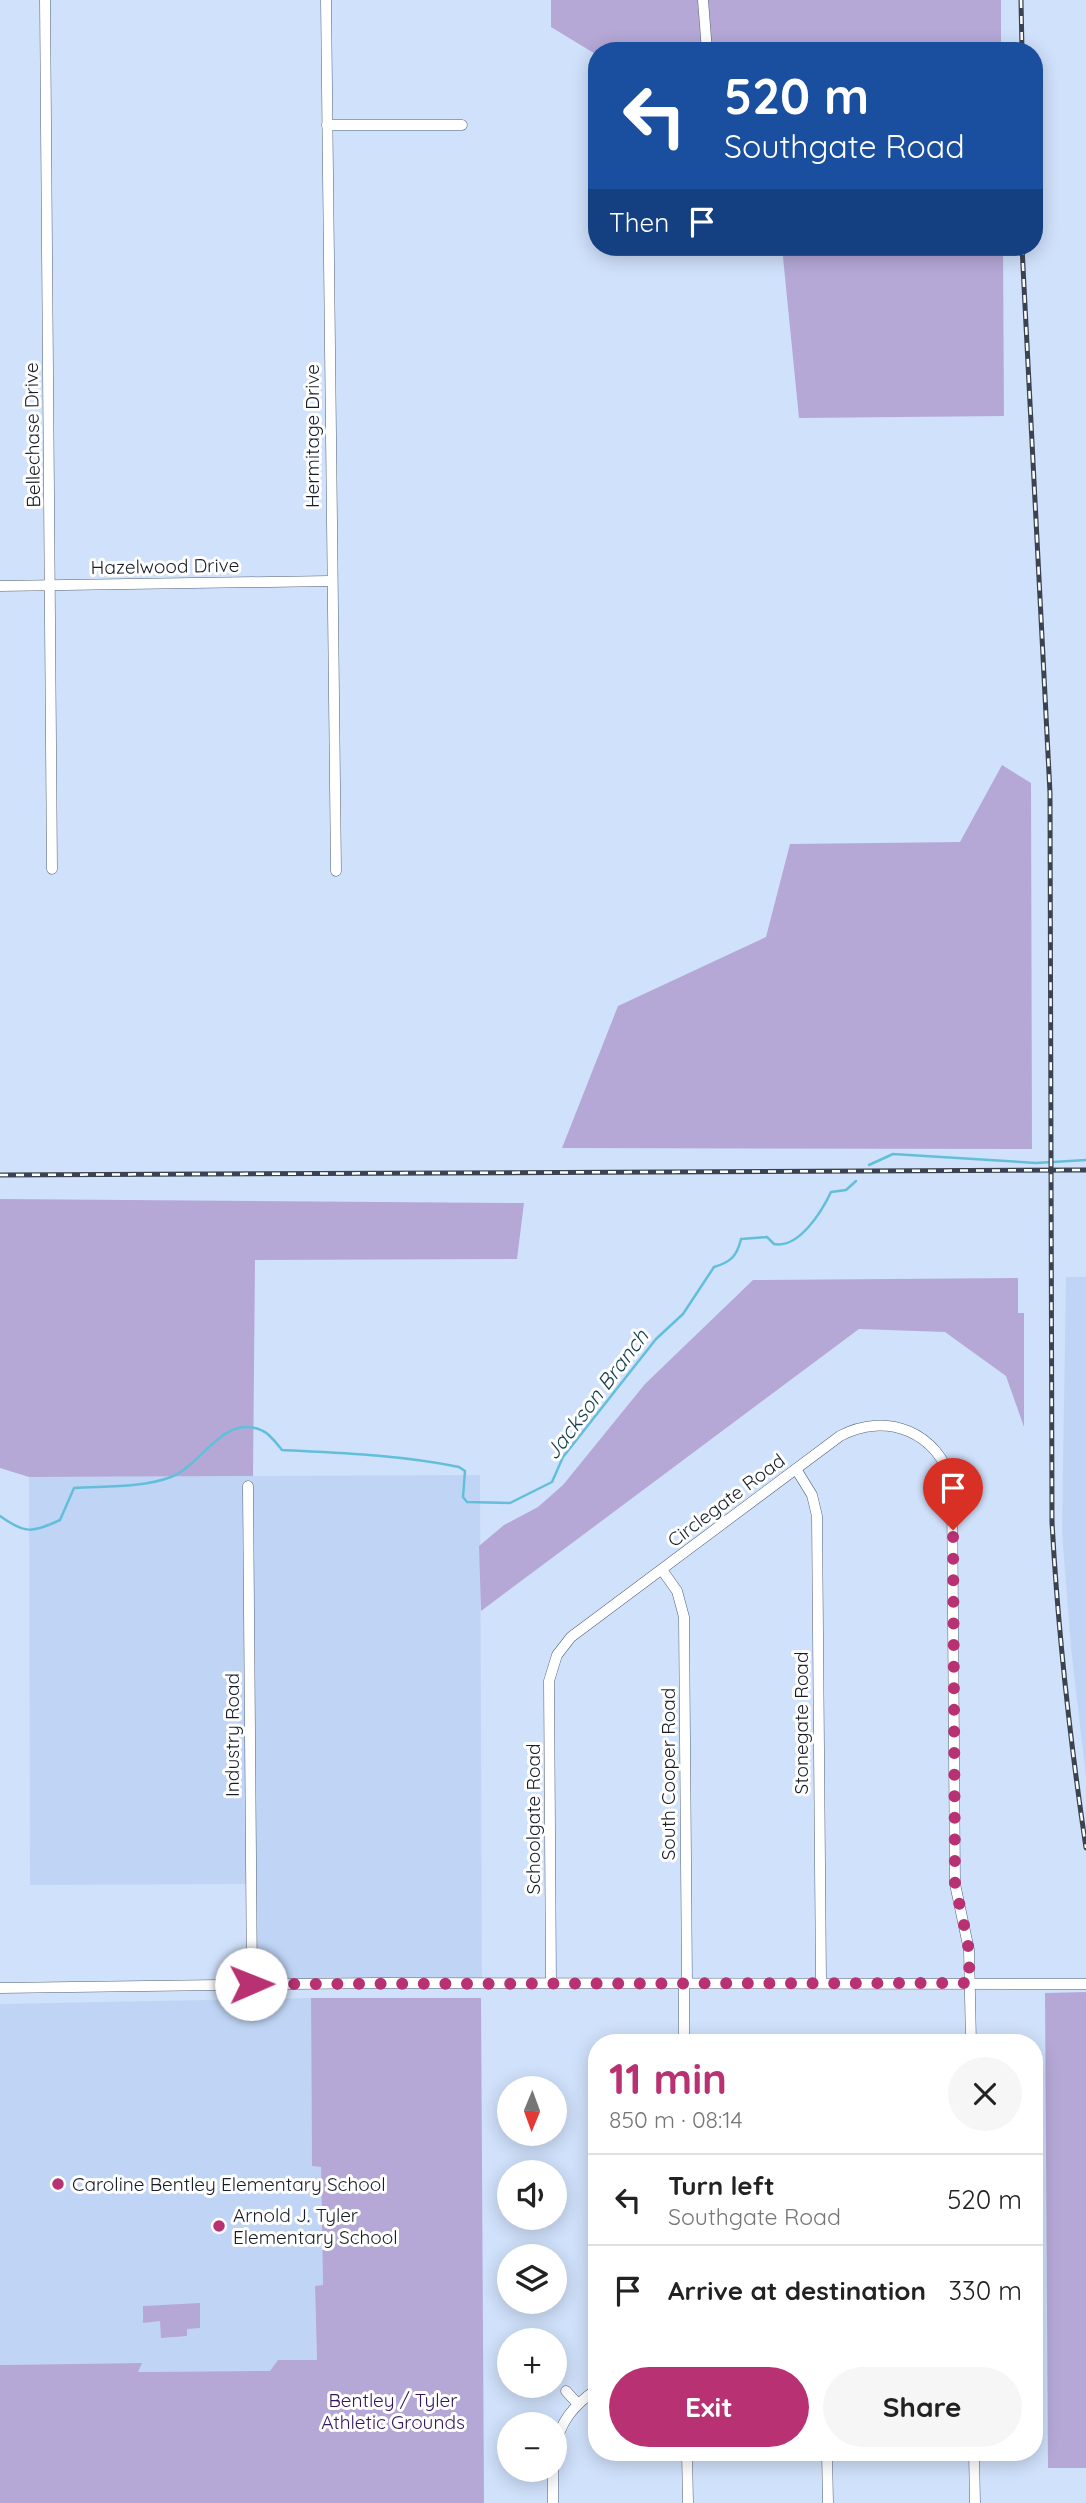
<!DOCTYPE html>
<html lang="en">
<head>
<meta charset="utf-8">
<style>
  :root { --surface:#fff; --page:#f6f6f6; --text:#222; --muted:#767676; --line:#e0e0e0; --accent:#b83172 }
  body { margin:0; font-family:Quicksand,sans-serif; background:var(--page); color:var(--text); height:100vh; display:flex; flex-direction:column; font-size:26px; white-space:nowrap }
  * { box-sizing:border-box; margin:0 }
  p { font-size:23px; color:var(--muted) }
  .icon { flex:none; width:38px; height:38px; fill:none; stroke:currentColor; stroke-width:2; stroke-linecap:round; stroke-linejoin:round }
  .map { position:relative; flex:1; overflow:hidden }
  .panel { position:absolute; left:588px; top:2034px; width:455px; height:427px; display:flex; flex-direction:column; background:var(--surface); border-radius:28px; box-shadow:0 4px 18px #0003 }
  .panel>* { flex:none }
  .guide { position:absolute; left:588px; top:42px; width:455px; height:214px; border-radius:28px; box-shadow:0 4px 18px #0003; background:#1a4fa0; color:#fff; overflow:hidden }
  .needle { width:46px; rotate:181deg }
  .buttons { position:absolute; left:497px; top:2076px; display:grid; gap:14px }
  .buttons a { display:grid; place-items:center; width:70px; height:70px; border-radius:50%; background:var(--surface); box-shadow:0 4px 18px #0003; font-size:35px }
  .pin { position:absolute; display:grid; place-items:center; width:60px; height:60px; color:#fff; margin:-72px -30px; border-radius:50% 50% 50% 0; rotate:-45deg; box-shadow:0 0 7px #0007 }
  .pin .icon { rotate:45deg }
  .me { position:absolute; width:77px; margin:-38px; rotate:89deg; stroke-linejoin:round; filter:drop-shadow(0 0 5px #0008) }
  .turn { display:flex; align-items:center; gap:24px; height:147px; padding:0 21px; font-size:32px }
  .turn .icon { width:91px; height:91px; stroke-width:2.5 }
  .turn b { display:block; font-size:49px; line-height:60px }
  .then { display:flex; align-items:center; height:66px; padding:0 21px; background:#0003; gap:14px; font-size:26px }
  .round { display:grid; place-items:center; flex:none; width:74px; height:74px; border-radius:37px; background:var(--page) }
  .head { display:flex; align-items:center; justify-content:space-between; height:119px; padding:0 21px }
  h1 { font-size:42px; font-weight:700; line-height:52px; color:var(--accent) }
  .action { display:flex; gap:14px; margin-top:auto; padding:14px 21px }
  .action a { flex:1; height:80px; border-radius:42px; background:var(--accent); color:#fff; font-size:28px; font-weight:700; line-height:80px; text-align:center }
  .action a+a { background:var(--page); color:var(--text) }
  ul { padding:0; list-style:none }
  li { display:flex; align-items:center; gap:21px; height:91px; padding:0 21px; border-top:2px solid var(--line) }
  li div { flex:1 }
  li b { display:block; font-size:26px }
  li em { font-style:normal }
  .map>svg:first-child { display:block }
</style>
</head>
<body>
<div class="map">
<svg width="1086" height="2503" viewBox="0 0 1086 2503">
  <rect width="100%" height="100%" fill="#d0e1fb"/>
  <g fill="#c0d5f5">
    <polygon points="1066,1277 1086,1277 1086,1778 1071,1648 1062,1531"/>
    <polygon points="480,1475 482,1979 255,1981 254,1884 30,1885 29,1477"/>
    <polygon points="311,1998 312,2166 321,2166 323,2286 315,2286 317,2361 278,2361 270,2371 137,2372 141,2363 0,2365 0,2004"/>
  </g>
  <g fill="#b5a8d7">
    <polygon points="551,0 1001,0 1001,51 597,51 597,55 551,27"/>
    <polygon points="782,247 1003,247 1004,416 799,418"/>
    <polygon points="1002,765 1031,783 1032,1149 562,1148 618,1006 766,937 790,844 960,842"/>
    <polygon points="0,1199 524,1203 517,1259 255,1260 253,1476 29,1477 0,1468"/>
    <polygon points="1018,1278 1018,1313 1024,1313 1024,1427 1006,1376 945,1332 859,1329 481,1611 479,1546 504,1525 538,1507 563,1485 645,1384 753,1280"/>
    <polygon points="1086,1992 1086,2468 1048,2468 1045,1993"/>
    <polygon points="311,1998 481,1998 484,2503 0,2503 0,2365 142,2363 138,2372 270,2371 278,2360 317,2360 315,2286 323,2285 321,2167 312,2166"/>
    <polygon points="200,2303 200,2328 187,2329 187,2336 161,2338 160,2321 143,2323 143,2306"/>
  </g>
  <g fill="none" stroke-linecap="round" stroke-linejoin="round">
    <g stroke="#63bfd9" stroke-width="2.5">
      <polyline points="869,1165 893,1154 1036,1163 1086,1160"/>
      <path d="M0,1516C25,1534 32,1533 60,1520L74,1488C105,1486 142,1488 171,1477C201,1466 224,1412 263,1431C270,1434 277,1444 282,1450C341,1453 400,1455 459,1467L465,1471L463,1497L467,1502L510,1503L552,1482L563,1457L656,1339L683,1314L714,1267C731,1262 737,1256 741,1239L767,1237L774,1244C799,1249 822,1211 831,1192L846,1190L856,1181"/>
    </g>
    <g stroke="#536278" stroke-width="11">
      <g id="street">
        <polyline points="45,0 52,869"/>
        <polyline points="326,0 336,871"/>
        <polyline points="703,0 707,51"/>
        <polyline points="327,125 462,125"/>
        <polyline points="0,586 330,581"/>
        <polyline points="796,1469 812,1495 817,1516 821,1982"/>
        <polyline points="248,1486 252,1984"/>
        <polyline points="662,1570 677,1591 684,1617 687,1983"/>
        <path d="M551,1983L549,1681L557,1655L571,1637L840,1436C886,1411 939,1432 952,1484L955,1884L969,1950L971,2042"/>
        <polyline points="684,1983 684,2042"/>
        <polyline points="0,1988 376,1983 1086,1984"/>
        <polyline points="566,2391 577,2403"/>
        <path d="M555,2450C559,2422 574,2405 597,2389"/>
        <polyline points="687,2452 688,2503"/>
        <polyline points="827,2452 828,2503"/>
        <polyline points="974,2452 975,2503"/>
        <polyline points="553,2469 553,2503"/>
      </g>
    </g>
    <use href="#street" stroke="#fff" stroke-width="10"/>
    <g stroke="#3b4350" stroke-width="5">
      <g id="rail">
        <polyline points="1021,0 1022,51"/>
        <path d="M1022,247L1050,793L1052,1522C1058,1632 1070,1740 1086,1848"/>
        <polyline points="0,1175 1086,1170"/>
      </g>
    </g>
    <use href="#rail" stroke="#fff" stroke-width="2.5" stroke-dasharray="8" stroke-linecap="butt"/>
  </g>
  <g fill="none" stroke-linecap="round" stroke-linejoin="round">
    <polyline stroke="#b83172" stroke-width="12" stroke-dasharray="0 21.6" points="251,1984 970,1983 968,1943 955,1884 953,1530"/>
  </g>
  <g fill="#b83172" stroke="#fff" stroke-width="2.5">
    <circle cx="58" cy="2184" r="7"/>
    <circle cx="219" cy="2226" r="7"/>
  </g>
  <g text-anchor="middle" dominant-baseline="central" stroke-width="6" stroke-linejoin="round" paint-order="stroke">
    <g font-size="19" fill="#171d27" stroke="#fff">
      <text transform="translate(32 435) rotate(-91)">Bellechase Drive</text>
      <text transform="translate(312 436) rotate(-90)">Hermitage Drive</text>
      <text transform="translate(165 566) rotate(-1)">Hazelwood Drive</text>
      <text transform="translate(726 1500) rotate(-37)">Circlegate Road</text>
      <text transform="translate(801 1723) rotate(-90)">Stonegate Road</text>
      <text transform="translate(232 1735) rotate(-90)">Industry Road</text>
      <text transform="translate(668 1774) rotate(-90)">South Cooper Road</text>
      <text transform="translate(533 1819) rotate(-90)">Schoolgate Road</text>
    </g>
    <g font-size="19" fill="#171d27" stroke="#fff" text-anchor="start">
      <text x="72" y="2184">Caroline Bentley Elementary School</text>
      <text x="233" y="2215">Arnold J. Tyler<tspan x="233" dy="22">Elementary School</tspan></text>
    </g>
    <g font-size="19" fill="#351561" stroke="#fff">
      <text x="393" y="2400">Bentley / Tyler<tspan x="393" dy="22">Athletic Grounds</tspan></text>
    </g>
    <g font-size="21" font-style="italic" fill="#133e49" stroke="#fff">
      <text transform="translate(596 1394) rotate(-53)">Jackson Branch</text>
    </g>
  </g>
</svg>
<div class="buttons">
<a><svg class="needle" viewBox="-14 -14 28 28"><path d="M0-13l5 13h-10z" fill="#e53935"/><path d="M0 13l5-13h-10z" fill="#767676"/></svg></a>
<a><svg class="icon" aria-label="sound" viewBox="0 0 24 24"><path d="M4 9h4l5-4v14l-5-4H4zM17 9q2 3 0 6"/></svg></a>
<a><svg class="icon" aria-label="layers" viewBox="0 0 24 24"><path d="M12 4l9 5-9 5-9-5zM3 14l9 5 9-5"/></svg></a>
<a>+</a>
<a>−</a>
</div>
<div class="pin" style="left:953px;top:1530px;background:#d93025"><svg class="icon" aria-label="arrive" viewBox="0 0 24 24"><path d="M6 21V4h12l-3 4 3 4H6"/></svg></div>
<svg class="me" style="left:251px;top:1984px" viewBox="-20 -20 40 40"><circle r="19" fill="#fff"/><path d="M0-13L10 11 0 6-10 11z" fill="#b83172"/></svg>
<div class="guide">
<div class="turn"><svg class="icon" aria-label="left" viewBox="0 0 24 24"><path d="M17 20v-9H6M10 6l-5 5 5 5"/></svg><div><b>520 m</b>Southgate Road</div></div>
<div class="then">Then<svg class="icon" aria-label="arrive" viewBox="0 0 24 24"><path d="M6 21V4h12l-3 4 3 4H6"/></svg></div>
</div>
<section class="panel">
<div class="head"><div><h1>11 min</h1><p>850 m · 08:14</p></div><a class="round"><svg class="icon" aria-label="close" viewBox="0 0 24 24"><path d="M6 6l12 12M18 6L6 18"/></svg></a></div>
<ul>
<li><svg class="icon" aria-label="left" viewBox="0 0 24 24"><path d="M17 20v-9H6M10 6l-5 5 5 5"/></svg><div><b>Turn left</b><p>Southgate Road</p></div><em>520 m</em></li>
<li><svg class="icon" aria-label="arrive" viewBox="0 0 24 24"><path d="M6 21V4h12l-3 4 3 4H6"/></svg><div><b>Arrive at destination</b></div><em>330 m</em></li>
</ul>
<div class="action"><a>Exit</a><a>Share</a></div>
</section>
</div>
</body>
</html>
